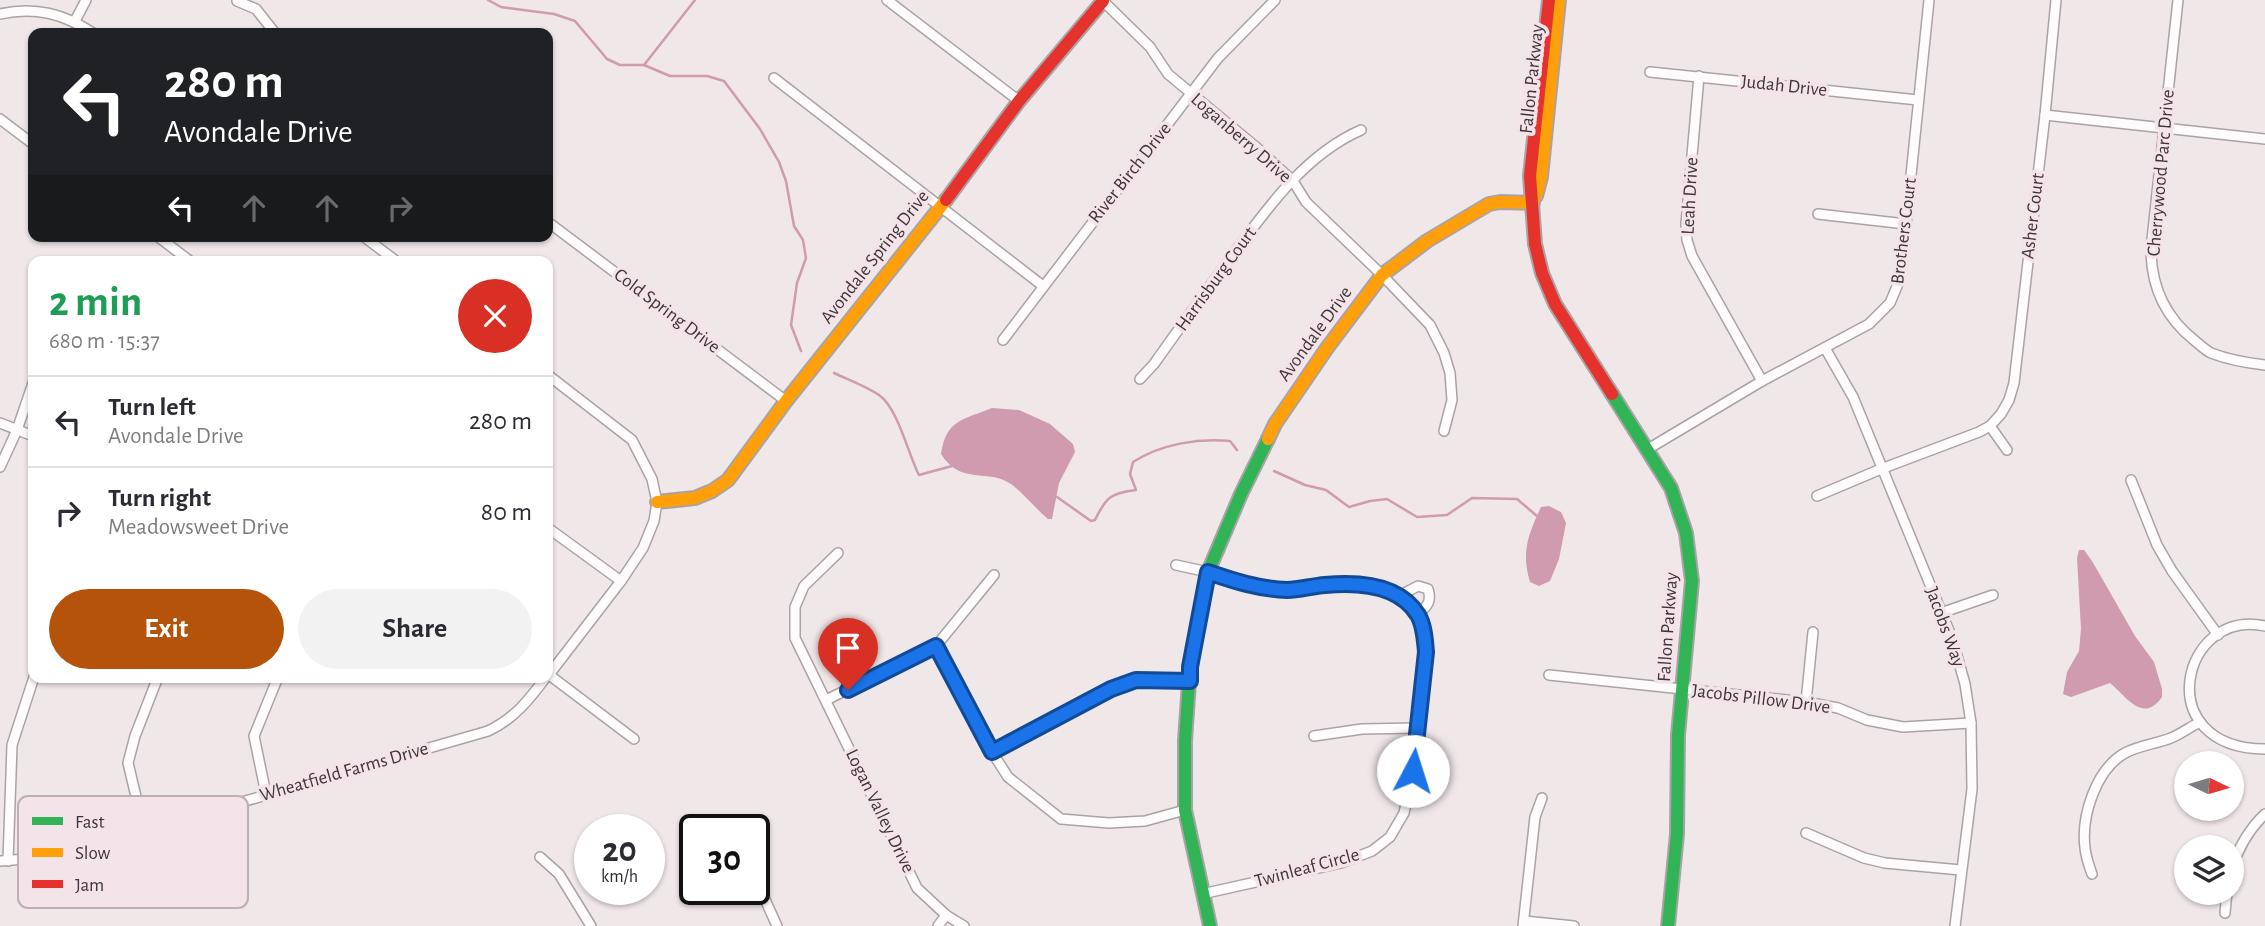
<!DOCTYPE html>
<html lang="en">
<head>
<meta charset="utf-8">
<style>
  :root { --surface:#fff; --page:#f2f2f3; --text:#2b2b33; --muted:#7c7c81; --line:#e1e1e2; --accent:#b45309 }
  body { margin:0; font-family:"Alegreya Sans",sans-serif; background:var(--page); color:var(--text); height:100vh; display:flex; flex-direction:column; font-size:26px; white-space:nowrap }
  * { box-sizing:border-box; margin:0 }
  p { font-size:23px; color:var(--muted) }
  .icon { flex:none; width:38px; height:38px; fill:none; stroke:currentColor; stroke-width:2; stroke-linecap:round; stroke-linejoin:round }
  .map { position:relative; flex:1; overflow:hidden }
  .details { position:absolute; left:28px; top:256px; width:525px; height:427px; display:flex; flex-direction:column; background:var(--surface); border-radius:14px; box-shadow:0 2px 5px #0004 }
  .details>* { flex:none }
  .hud { position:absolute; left:28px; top:28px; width:525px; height:214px; border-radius:14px; box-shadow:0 2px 5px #0004; background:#202124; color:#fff; overflow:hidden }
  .needle { width:46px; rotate:95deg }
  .buttons { position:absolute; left:2174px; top:751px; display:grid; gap:14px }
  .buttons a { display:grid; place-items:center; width:70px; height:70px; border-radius:50%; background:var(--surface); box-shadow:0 2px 5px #0004; font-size:35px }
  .speed { position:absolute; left:574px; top:814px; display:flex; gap:14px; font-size:35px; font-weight:700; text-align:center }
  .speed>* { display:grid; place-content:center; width:91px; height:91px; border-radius:50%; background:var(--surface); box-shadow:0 2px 5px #0004; line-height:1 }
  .speed small { font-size:18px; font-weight:400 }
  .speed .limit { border:4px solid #111; border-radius:10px; background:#fff; color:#111 }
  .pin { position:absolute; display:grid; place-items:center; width:60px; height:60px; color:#fff; margin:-72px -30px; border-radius:50% 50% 50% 0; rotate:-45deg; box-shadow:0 0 7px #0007 }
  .pin .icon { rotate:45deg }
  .me { position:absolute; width:77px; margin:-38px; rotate:5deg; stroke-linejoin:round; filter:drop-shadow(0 0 5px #0008) }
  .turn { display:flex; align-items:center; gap:24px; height:147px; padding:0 21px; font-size:32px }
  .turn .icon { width:91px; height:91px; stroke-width:2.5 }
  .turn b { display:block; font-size:49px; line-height:60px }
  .lanes { display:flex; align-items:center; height:66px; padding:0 21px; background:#0003; justify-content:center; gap:35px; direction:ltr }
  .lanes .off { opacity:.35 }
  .round { display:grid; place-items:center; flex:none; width:74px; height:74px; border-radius:37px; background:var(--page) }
  .headline { display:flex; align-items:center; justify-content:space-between; height:119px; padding:0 21px }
  h1 { font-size:42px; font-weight:700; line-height:52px; color:#1e9e55 }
  .button { display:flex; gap:14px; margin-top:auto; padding:14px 21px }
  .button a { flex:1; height:80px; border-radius:42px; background:var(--accent); color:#fff; font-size:28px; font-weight:700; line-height:80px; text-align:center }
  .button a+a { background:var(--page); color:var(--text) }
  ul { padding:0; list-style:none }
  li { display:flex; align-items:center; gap:21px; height:91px; padding:0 21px; border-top:2px solid var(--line) }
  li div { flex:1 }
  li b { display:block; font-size:26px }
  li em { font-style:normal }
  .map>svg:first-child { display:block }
</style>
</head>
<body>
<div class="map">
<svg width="2265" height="926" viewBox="0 0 2265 926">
  <rect width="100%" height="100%" fill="#f0e7e9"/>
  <g fill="#d09aaf">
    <path d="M992,408L1019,410L1050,424L1073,444L1075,452L1059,483L1052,519H1048C1035,508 1024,494 1011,484C988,468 961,486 941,454C946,419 963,420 992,408Z"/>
    <path d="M1549,506L1561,512L1566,523L1559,559L1550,581L1539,586L1530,582C1521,552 1528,535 1541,507Z"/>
    <path d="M2079,550H2084L2092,561L2135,636L2154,662L2162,689V697C2143,724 2127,697 2110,683L2071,697L2063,694L2067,672L2079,651L2081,629L2077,558Z"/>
  </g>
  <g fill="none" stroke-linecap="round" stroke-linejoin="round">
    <g stroke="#d09aaf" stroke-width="2.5">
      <polyline points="488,0 501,7 554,14 575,21 607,59 620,65 644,65 670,76 707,76 724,81 760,129 779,162 786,181 794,226 803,240 806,258 797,283 791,325 801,351"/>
      <polyline points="644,65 695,0"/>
      <path d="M834,373C849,380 866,386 879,395C898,408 908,454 919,475L952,466"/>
      <polyline points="1274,471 1305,485 1326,490 1349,507 1370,501 1387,499 1417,517 1447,515 1472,498 1517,499 1537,516"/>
      <path d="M1057,497L1091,521L1095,520C1106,497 1111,493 1136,490L1130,474L1133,462C1161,444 1198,438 1230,441L1237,450"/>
    </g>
    <g stroke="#aaa3a5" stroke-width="12">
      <g id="street">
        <polyline points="887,0 1019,101"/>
        <polyline points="1102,0 1150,47 1168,74 1256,147 1293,181 1306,202 1382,275 1430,325 1444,353 1450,373 1452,400 1444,431"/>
        <path d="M2178,0L2151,249C2151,286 2164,316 2194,340C2199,344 2205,350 2211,353C2229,360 2247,363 2265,365"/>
        <polyline points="237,1 256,9 275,33"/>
        <path d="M0,14C35,6 64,14 93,33"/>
        <polyline points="75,21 86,0"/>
        <polyline points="1650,72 1918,100"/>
        <polyline points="1699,76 1686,224 1687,240 1692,256 1762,381"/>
        <polyline points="774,78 1043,286"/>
        <polyline points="2045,115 2265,139"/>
        <polyline points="0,119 33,144"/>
        <polyline points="1818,214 1906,224"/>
        <polyline points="548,222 786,401"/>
        <polyline points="157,236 190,261"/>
        <polyline points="363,236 396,261"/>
        <polyline points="1003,340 1218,58 1275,0"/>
        <polyline points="1825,348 1853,397 1952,638 1965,684 1971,723 1972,789 1955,926"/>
        <polyline points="548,375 632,440 652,479 657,502 654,521 643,548 621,581 548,676"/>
        <path d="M1140,379L1154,364C1178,330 1202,297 1226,264C1264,213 1302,156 1361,130"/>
        <polyline points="0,423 33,436"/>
        <polyline points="1990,426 2007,450"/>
        <polyline points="1648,449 1762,381 1869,324 1890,303 1898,284 1906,224 1929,0"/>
        <polyline points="0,467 17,430 33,383"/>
        <polyline points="2131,480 2157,545 2172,571 2218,635"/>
        <polyline points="1817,496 1881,469 1979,432 1990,426 2001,414 2009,400 2014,383 2045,115 2056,0"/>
        <polyline points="548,528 621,581"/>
        <polyline points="838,553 804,586 795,607 795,638 917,888 946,915 964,926"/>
        <polyline points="1176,565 1208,572 1261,589 1291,590 1326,585 1359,585 1390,590 1418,615 1424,634 1426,652 1413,771 1404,813 1390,837 1372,851 1341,863 1202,894"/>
        <path d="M1399,596L1418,586L1428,589C1432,602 1427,606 1418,615"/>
        <polyline points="1941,613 1993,595"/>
        <path d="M2265,626C2182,607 2148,748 2265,749"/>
        <polyline points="936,646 992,752 1008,777 1061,819 1109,823 1145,821 1185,810"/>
        <polyline points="548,674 634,739"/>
        <polyline points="1549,675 1806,702 1838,708 1867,720 1903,727 1971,723"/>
        <polyline points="826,700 936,646 994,575"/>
        <polyline points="1806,702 1813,632"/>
        <polyline points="1314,736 1362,729 1417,728"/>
        <polyline points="992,752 1111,689 1136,680 1190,681"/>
        <polyline points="266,794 254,736 278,677"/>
        <polyline points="144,830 128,763 135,736 158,677"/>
        <polyline points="1806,833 1864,858 1885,863 1961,870"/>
        <polyline points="540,857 559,874 591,926"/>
        <path d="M0,861L51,857L488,731C514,719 529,700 546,677"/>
        <polyline points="8,861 12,745 34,677"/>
        <path d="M2231,870C2238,849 2249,829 2265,814"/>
        <path d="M2092,874C2089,866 2086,857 2085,848C2081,816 2096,769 2125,753C2140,745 2156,744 2171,738C2181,734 2190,727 2200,722"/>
        <polyline points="754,875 777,926"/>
        <polyline points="2225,913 2227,892"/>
        <polyline points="1524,921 1574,926"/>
        <polyline points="938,926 946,915"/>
        <polyline points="1523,926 1535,817 1542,798"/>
      </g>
    </g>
    <g stroke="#aaa3a5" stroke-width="16">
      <g id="fast">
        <polyline points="1612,394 1671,488 1686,533 1692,581 1678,735 1677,834 1668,926"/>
        <polyline points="1210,926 1185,810 1185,741 1190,667 1208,572 1241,494 1268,439"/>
      </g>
    </g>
    <g stroke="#aaa3a5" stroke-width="16">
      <g id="slow">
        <polyline points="1536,196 1541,177 1559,0"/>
        <polyline points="1268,439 1275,424 1327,348 1382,275 1427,241 1489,204 1500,202 1533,203"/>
        <polyline points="657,502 695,498 712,491 728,480 786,401 946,200"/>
      </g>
    </g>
    <g stroke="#aaa3a5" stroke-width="16">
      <g id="jam">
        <polyline points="1549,0 1530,176 1535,244 1542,273 1555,304 1612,394"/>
        <polyline points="946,200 1019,101 1103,1"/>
      </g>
    </g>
    <use href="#street" stroke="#fdfbfc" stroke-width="9"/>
    <use href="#fast" stroke="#30b455" stroke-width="12"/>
    <use href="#slow" stroke="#ff9f0a" stroke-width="12"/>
    <use href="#jam" stroke="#e5322d" stroke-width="12"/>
  </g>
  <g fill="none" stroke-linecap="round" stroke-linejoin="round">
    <g stroke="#114b97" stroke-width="18">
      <path id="route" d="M848,690L936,646L992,752L1111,689L1136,680L1190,681V667L1208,572C1234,581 1259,589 1287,590C1299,590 1312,586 1325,585C1357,582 1399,584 1418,615C1424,625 1425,640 1426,652L1413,771"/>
    </g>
    <use href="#route" stroke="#1a73e8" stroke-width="12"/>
  </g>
  <g text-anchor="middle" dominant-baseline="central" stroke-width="7" stroke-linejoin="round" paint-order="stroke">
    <g font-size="19" fill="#3c3638" stroke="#f4e3e8">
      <text transform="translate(1532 79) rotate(-84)">Fallon Parkway</text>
      <text transform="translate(1784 86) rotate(6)">Judah Drive</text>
      <text transform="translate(1241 138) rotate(41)">Loganberry Drive</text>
      <text transform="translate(1130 173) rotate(-52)">River Birch Drive</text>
      <text transform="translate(2161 173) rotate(-85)">Cherrywood Parc Drive</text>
      <text transform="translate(1690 196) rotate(-87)">Leah Drive</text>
      <text transform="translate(2033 216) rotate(-83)">Asher Court</text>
      <text transform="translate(1904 231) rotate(-83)">Brothers Court</text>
      <text transform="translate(875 257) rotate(-52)">Avondale Spring Drive</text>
      <text transform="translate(1216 279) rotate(-54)">Harrisburg Court</text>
      <text transform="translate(667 311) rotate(37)">Cold Spring Drive</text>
      <text transform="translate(1315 334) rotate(-54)">Avondale Drive</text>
      <text transform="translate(1668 627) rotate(-86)">Fallon Parkway</text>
      <text transform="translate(1945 627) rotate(70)">Jacobs Way</text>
      <text transform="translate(1761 699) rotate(7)">Jacobs Pillow Drive</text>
      <text transform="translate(344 772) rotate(-16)">Wheatfield Farms Drive</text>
      <text transform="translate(880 811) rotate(64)">Logan Valley Drive</text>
      <text transform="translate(1307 868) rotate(-15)">Twinleaf Circle</text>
    </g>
  </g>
  <rect x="18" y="796" width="230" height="112" rx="10" fill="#f4e3e8" stroke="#bdafb3" stroke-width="2"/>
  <rect x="32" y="817" width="31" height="8" fill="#30b455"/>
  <rect x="32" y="848" width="31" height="9" fill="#ff9f0a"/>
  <rect x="32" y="880" width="31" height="8" fill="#e5322d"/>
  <g font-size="19" fill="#3c3638">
    <text x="75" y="828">Fast</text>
    <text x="75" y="859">Slow</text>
    <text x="75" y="891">Jam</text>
  </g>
</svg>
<div class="buttons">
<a><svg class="needle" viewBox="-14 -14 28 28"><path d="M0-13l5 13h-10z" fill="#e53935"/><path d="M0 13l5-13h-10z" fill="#7c7c81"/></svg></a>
<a><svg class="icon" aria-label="layers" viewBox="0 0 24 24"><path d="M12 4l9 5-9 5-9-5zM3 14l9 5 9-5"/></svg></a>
</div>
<div class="speed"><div>20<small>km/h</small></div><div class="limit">30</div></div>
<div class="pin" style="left:848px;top:690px;background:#d93025"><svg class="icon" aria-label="arrive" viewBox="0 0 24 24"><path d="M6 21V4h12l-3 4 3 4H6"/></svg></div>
<svg class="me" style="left:1413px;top:771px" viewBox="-20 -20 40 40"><circle r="19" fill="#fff"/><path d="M0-13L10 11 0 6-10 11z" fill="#1a73e8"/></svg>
<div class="hud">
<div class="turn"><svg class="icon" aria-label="left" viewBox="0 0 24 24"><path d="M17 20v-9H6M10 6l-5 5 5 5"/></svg><div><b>280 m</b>Avondale Drive</div></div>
<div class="lanes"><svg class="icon" aria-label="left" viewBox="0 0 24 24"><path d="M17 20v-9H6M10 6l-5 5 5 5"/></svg><svg class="icon off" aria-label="ahead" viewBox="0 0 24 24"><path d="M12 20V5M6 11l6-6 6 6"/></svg><svg class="icon off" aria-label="ahead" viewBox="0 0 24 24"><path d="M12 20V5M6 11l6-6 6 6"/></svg><svg class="icon off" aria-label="right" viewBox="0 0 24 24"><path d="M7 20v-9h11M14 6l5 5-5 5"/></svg></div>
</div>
<section class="details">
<div class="headline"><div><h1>2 min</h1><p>680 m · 15:37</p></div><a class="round" style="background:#d93025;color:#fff"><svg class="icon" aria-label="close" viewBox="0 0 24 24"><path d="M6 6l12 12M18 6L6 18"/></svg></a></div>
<ul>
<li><svg class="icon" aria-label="left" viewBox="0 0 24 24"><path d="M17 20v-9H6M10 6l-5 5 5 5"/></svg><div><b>Turn left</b><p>Avondale Drive</p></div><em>280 m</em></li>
<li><svg class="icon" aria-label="right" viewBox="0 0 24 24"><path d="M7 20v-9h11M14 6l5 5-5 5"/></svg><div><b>Turn right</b><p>Meadowsweet Drive</p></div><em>80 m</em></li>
</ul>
<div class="button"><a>Exit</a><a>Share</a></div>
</section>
</div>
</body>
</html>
